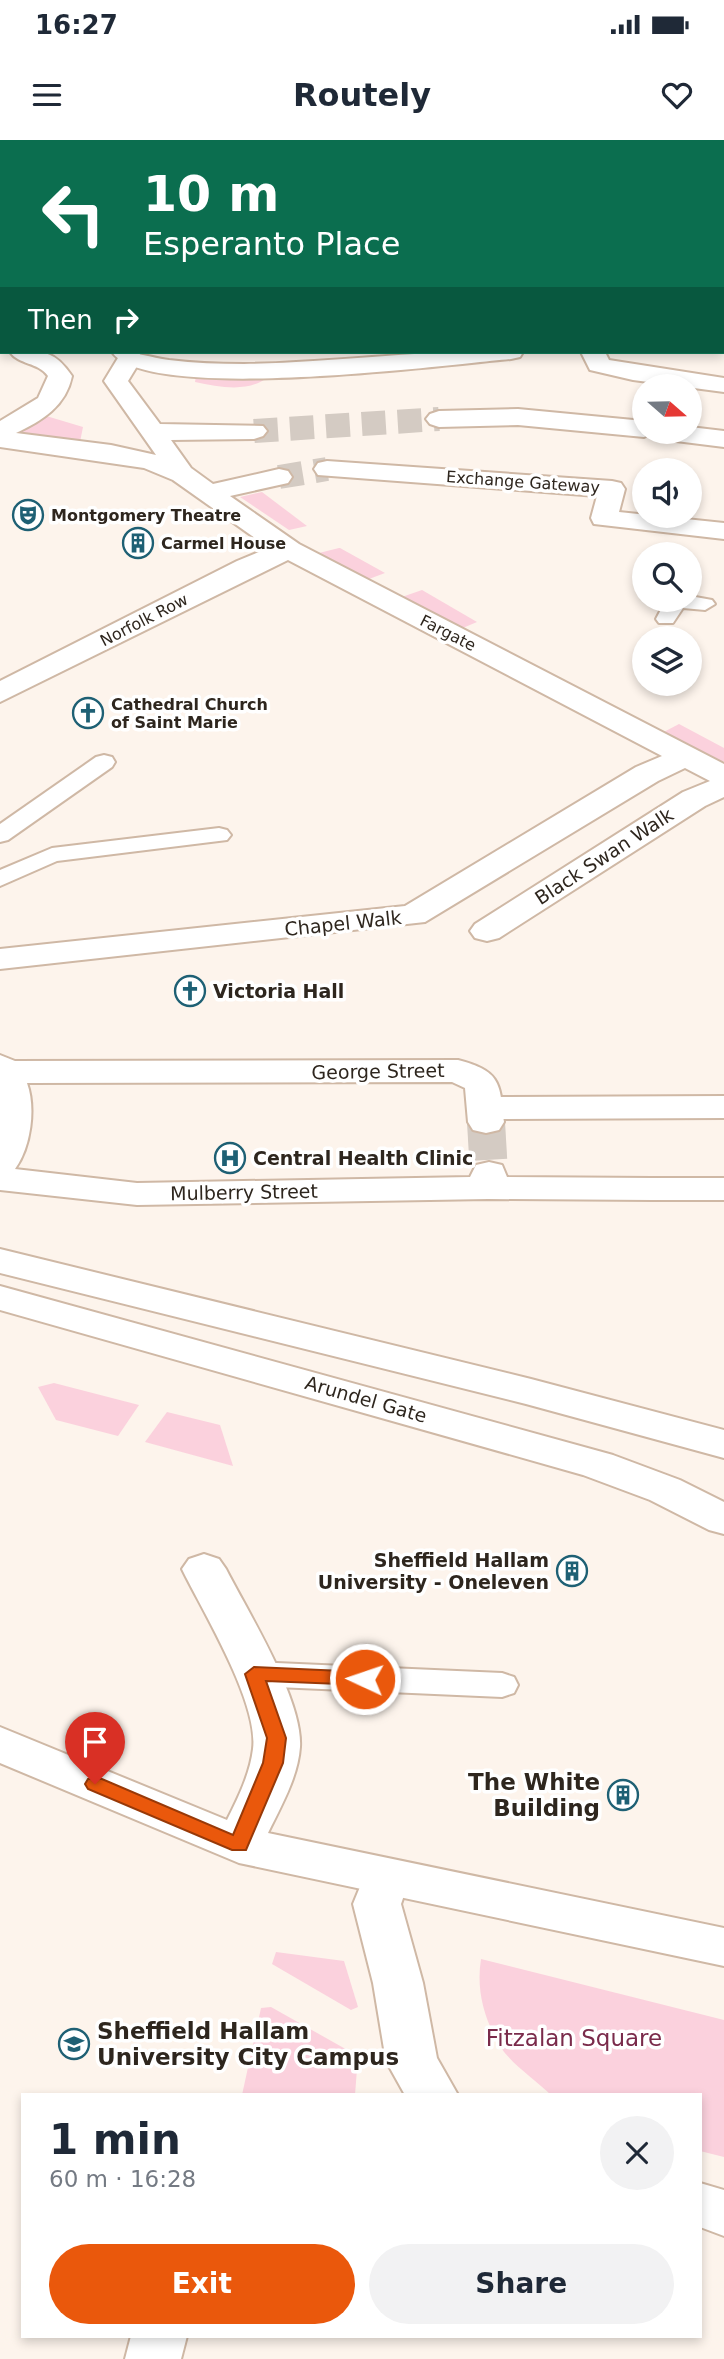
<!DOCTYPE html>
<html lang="en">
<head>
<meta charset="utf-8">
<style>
  :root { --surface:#fff; --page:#f2f2f3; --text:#1f2937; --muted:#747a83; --accent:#ea580c }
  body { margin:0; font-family:"DejaVu Sans",sans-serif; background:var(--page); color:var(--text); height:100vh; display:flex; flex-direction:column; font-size:26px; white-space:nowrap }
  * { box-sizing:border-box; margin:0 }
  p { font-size:23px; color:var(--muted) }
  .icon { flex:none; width:38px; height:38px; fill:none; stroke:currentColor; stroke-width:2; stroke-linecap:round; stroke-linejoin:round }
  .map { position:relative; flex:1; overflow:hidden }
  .panel { position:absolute; left:21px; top:1953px; width:681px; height:245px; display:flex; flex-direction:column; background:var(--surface); border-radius:0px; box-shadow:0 4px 10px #0003 }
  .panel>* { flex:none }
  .hud { position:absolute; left:0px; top:0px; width:724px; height:214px; box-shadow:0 4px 10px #0003; background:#0b6e4f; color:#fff; overflow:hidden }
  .needle { width:46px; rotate:110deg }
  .controls { position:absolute; left:632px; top:234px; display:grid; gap:14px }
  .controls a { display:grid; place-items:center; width:70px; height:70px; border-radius:50%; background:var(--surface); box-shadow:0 4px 10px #0003; font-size:35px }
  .pin { position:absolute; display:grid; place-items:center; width:60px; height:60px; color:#fff; margin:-72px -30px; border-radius:50% 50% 50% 0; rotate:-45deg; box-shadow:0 0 7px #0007 }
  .pin .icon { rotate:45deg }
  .me { position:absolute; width:77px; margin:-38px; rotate:273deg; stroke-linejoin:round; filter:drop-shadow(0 0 5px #0008) }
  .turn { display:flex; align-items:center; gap:24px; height:147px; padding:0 28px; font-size:32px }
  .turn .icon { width:91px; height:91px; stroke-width:2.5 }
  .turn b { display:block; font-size:49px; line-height:60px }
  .then { display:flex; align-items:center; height:66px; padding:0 28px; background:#0003; gap:14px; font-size:26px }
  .round { display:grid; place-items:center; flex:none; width:74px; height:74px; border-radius:37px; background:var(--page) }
  .head { display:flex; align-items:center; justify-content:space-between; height:119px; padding:0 28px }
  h1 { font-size:42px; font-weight:600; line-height:52px }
  .cta { display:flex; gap:14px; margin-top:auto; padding:14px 28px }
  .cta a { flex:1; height:80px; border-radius:42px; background:var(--accent); color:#fff; font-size:28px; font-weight:600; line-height:80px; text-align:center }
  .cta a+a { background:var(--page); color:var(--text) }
  .status { display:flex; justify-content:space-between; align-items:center; height:49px; padding:0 35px; background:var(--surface); direction:ltr }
  .status svg { height:19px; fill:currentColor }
  header { display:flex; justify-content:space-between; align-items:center; height:91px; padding:0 28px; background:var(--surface); font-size:32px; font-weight:600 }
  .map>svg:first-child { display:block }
</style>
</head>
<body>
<div class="status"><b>16:27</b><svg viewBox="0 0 49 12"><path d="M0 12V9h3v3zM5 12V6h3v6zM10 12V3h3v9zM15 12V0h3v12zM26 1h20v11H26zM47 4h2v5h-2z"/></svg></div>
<header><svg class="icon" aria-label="menu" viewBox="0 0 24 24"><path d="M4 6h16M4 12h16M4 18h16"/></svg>Routely<svg class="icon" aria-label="heart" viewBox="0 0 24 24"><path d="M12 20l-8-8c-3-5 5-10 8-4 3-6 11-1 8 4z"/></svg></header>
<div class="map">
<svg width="724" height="2219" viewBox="0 0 724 2219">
  <rect width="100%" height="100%" fill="#fdf4ec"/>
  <g fill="#fbd1dd">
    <path d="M196,236L268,237C248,253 220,247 195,242Z"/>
    <polygon points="43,275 83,287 80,302 5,295"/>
    <polygon points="262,352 307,386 289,390 240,357"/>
    <polygon points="339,408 340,408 385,433 369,439 319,413"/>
    <polygon points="422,450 477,482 458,490 399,458"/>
    <polygon points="679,584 724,608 724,621 719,623 660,594"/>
    <polygon points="54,1243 139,1265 118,1296 56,1280 38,1247"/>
    <polygon points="167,1272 220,1285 233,1326 145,1302"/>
    <polygon points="276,1812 344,1821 358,1867 351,1870 272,1824"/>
    <path d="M481,1819L724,1880V2017L700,2011V1955H551C536,1940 511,1924 500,1906C484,1879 476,1850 481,1819Z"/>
    <polygon points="271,1867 358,1916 355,1955 242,1955 261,1868"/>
  </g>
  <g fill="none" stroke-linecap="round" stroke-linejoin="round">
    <g stroke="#d4cbc3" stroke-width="24" stroke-dasharray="24 12" stroke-linecap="butt">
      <polyline points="254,291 439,279"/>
      <polyline points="279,337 327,329"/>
    </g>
    <polyline stroke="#d4cbc3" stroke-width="38" stroke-dasharray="38 19" stroke-linecap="butt" points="486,982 489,1033"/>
    <g stroke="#cfb8a5" stroke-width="4">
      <g id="service">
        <polygon points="690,456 712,460 715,464 705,470 683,468 673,483 659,483 656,479 666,460 690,460"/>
        <polygon points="104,615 112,617 115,622 112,627 8,700 0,702 0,684 96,617"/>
        <polygon points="219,688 227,690 231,695 227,700 57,721 0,746 0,730 52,708"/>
        <polygon points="254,1522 502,1533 514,1537 518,1545 514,1553 502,1557 254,1546 242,1542 238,1534 242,1526"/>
      </g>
    </g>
    <g stroke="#cfb8a5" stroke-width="4">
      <g id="pedestrian">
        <polygon points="110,0 131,0 132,2 111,2"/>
        <path d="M10,212C41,211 53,208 72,236C66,266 42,281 16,293L111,305L156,315L104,241L121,213H139L142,218L128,241L160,284L263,286L267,291L263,296L254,299L171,300L191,328L213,344L279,329L288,331L292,337L288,343L230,356L299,404L724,624V657L705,666L499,798L487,801L475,798L470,791L475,784L683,652L710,641L685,628L658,641L425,782L0,829V809L405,766L636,627L662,616L288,420L0,562V541L237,421L269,408L173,340L144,328L0,307V281L38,258L48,236C38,222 19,225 10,212Z"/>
        <polygon points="581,212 605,212 609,220 724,238 724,252 633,240 590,230"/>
        <polygon points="518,269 644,281 644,292 655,292 644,297 518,285 439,287 430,284 426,279 430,274 439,271"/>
        <polygon points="690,287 724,291 724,307 668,300 659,297 655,292 690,292"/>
        <polygon points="327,321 612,341 621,343 625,349 619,372 724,383 724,399 594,384 591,378 597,356 318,335 314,329 318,323"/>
        <polygon points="724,956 724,978 485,979 472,976 467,968 472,960 485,957"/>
        <polygon points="652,1038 724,1038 724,1060 652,1060 639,1057 633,1049 639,1041"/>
        <polygon points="386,1720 403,1725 410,1738 401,1764 423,1843 437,1918 458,1955 405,1955 386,1921 373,1843 353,1764 369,1725"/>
        <polygon points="700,2043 724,2050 724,2096 700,2087"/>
      </g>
    </g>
    <g stroke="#cfb8a5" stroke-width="4">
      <g id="minor">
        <polygon points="540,0 562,0 563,2 541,2"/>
        <rect x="723" y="31" width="1" height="12"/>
        <rect x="0" y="68" width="2" height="14"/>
        <rect x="723" y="190" width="1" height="14"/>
        <path d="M112,212C133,211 149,217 169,220C194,223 219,224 244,224C337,223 430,208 523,212L520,217L511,219C445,225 147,264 112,212Z"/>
        <path d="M0,915L15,921L458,920C500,931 500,942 504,982L499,990L486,993L473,990L468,982L465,948L452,942L27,943C36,968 31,1007 15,1029L137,1043L470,1037L476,1025L489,1022L502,1025L507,1037L652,1038L665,1041L671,1049L665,1057L652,1060L488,1059L137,1065L0,1050Z"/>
        <path d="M204,1414L219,1419L226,1429C248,1472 303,1560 300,1607C298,1637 281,1666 268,1693L724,1788V1826L239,1723L0,1623V1587L227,1680C238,1658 250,1634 253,1609C259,1563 203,1472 182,1429L189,1419Z"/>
        <polygon points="131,2196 187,2196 181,2219 125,2219"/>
      </g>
    </g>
    <g stroke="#cfb8a5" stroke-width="4">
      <g id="tertiary">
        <polygon points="0,1109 531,1239 724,1290 724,1318 526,1264 0,1133"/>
        <polygon points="0,1146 613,1315 680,1340 724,1362 724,1394 709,1390 650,1360 583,1335 0,1170"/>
      </g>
    </g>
    <use href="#service" fill="#fff" fill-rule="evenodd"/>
    <use href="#pedestrian" fill="#fff" fill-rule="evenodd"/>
    <use href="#minor" fill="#fff" fill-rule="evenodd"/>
    <use href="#tertiary" fill="#fff" fill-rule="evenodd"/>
  </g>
  <polygon fill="#ea580c" stroke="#983908" stroke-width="2" points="254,1527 365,1532 374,1539 365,1545 266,1541 286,1598 283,1623 246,1710 232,1710 88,1649 85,1644 88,1639 102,1639 233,1695 263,1623 267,1598 245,1534"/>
  <defs>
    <g id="theatre-ring" transform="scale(1.575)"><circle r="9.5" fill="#fff" stroke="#1e6074" stroke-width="1.5"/><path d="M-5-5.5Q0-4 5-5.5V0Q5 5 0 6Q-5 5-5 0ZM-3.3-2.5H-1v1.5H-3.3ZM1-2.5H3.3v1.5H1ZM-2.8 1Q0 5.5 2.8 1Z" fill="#1e6074"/></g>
    <g id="building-ring" transform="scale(1.575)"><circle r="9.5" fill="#fff" stroke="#1e6074" stroke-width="1.5"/><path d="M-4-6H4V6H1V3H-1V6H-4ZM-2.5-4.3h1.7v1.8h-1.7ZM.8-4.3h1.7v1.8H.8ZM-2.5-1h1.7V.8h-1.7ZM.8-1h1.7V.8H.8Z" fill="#1e6074"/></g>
    <g id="church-ring" transform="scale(1.575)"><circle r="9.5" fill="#fff" stroke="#1e6074" stroke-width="1.5"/><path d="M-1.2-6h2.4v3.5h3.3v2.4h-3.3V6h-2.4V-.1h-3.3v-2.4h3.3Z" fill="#1e6074"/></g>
    <g id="hospital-ring" transform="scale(1.575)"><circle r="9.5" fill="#fff" stroke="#1e6074" stroke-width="1.5"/><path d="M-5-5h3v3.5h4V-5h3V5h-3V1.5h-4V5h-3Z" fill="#1e6074"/></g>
    <g id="university-ring" transform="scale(1.575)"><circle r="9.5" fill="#fff" stroke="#1e6074" stroke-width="1.5"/><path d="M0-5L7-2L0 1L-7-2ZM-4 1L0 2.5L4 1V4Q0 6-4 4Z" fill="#1e6074"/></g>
  </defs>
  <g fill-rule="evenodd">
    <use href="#theatre-ring" x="28" y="375"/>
    <use href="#building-ring" x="138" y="403"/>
    <use href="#church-ring" x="88" y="573"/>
    <use href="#church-ring" x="190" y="851"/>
    <use href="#hospital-ring" x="230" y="1018"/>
    <use href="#building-ring" x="572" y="1431"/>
    <use href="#building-ring" x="623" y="1655"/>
    <use href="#university-ring" x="74" y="1904"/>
  </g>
  <g text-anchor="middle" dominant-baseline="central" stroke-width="7" stroke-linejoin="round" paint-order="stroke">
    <g font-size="16" fill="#2e261e" stroke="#fff">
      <text transform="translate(523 342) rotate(4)">Exchange Gateway</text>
      <text transform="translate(144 480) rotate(-27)">Norfolk Row</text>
      <text transform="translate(448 493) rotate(27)">Fargate</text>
    </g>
    <g font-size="16" font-weight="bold" fill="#2e261e" stroke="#fff" text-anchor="start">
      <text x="51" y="375">Montgomery Theatre</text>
      <text x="161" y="403">Carmel House</text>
      <text x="111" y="564">Cathedral Church<tspan x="111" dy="18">of Saint Marie</tspan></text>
    </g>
    <g font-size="19" fill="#2e261e" stroke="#fff">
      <text transform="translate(604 716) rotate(-33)">Black Swan Walk</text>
      <text transform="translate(343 783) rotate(-6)">Chapel Walk</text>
      <text transform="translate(378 931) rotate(-1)">George Street</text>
      <text transform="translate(244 1052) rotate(-1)">Mulberry Street</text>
      <text transform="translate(366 1259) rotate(16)">Arundel Gate</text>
    </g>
    <g font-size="19" font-weight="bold" fill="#2e261e" stroke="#fff" text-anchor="start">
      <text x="213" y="851">Victoria Hall</text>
      <text x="253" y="1018">Central Health Clinic</text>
      <text x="549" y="1420" text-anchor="end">Sheffield Hallam<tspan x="549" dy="22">University - Oneleven</tspan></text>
    </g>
    <g font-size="23" font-weight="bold" fill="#2e261e" stroke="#fff" text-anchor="end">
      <text x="600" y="1642">The White<tspan x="600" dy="26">Building</tspan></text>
      <text x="97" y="1891" text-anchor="start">Sheffield Hallam<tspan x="97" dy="26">University City Campus</tspan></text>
    </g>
    <g font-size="23" fill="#7a2b4b" stroke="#fff">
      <text x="574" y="1898">Fitzalan Square</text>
    </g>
  </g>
</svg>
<div class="controls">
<a><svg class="needle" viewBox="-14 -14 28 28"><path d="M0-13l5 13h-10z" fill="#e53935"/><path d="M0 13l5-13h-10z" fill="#747a83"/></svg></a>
<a><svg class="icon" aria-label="sound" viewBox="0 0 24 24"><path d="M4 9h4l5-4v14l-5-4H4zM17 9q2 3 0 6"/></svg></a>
<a><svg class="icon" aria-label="search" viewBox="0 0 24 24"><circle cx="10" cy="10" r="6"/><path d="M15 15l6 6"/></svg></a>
<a><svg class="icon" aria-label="layers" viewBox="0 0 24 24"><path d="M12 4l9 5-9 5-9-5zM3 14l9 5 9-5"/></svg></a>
</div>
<div class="pin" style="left:95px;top:1644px;background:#d93025"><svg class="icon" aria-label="arrive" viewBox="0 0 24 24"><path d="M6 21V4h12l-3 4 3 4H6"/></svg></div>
<svg class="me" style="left:365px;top:1539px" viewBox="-20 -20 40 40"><circle r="17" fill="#ea580c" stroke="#fff" stroke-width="3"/><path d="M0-11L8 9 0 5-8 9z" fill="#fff"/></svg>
<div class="hud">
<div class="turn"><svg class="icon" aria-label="left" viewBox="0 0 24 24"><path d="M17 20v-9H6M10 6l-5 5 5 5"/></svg><div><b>10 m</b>Esperanto Place</div></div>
<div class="then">Then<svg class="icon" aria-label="right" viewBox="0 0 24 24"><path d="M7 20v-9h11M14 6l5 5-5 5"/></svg></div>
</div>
<section class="panel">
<div class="head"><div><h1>1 min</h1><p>60 m · 16:28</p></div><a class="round"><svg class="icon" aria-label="close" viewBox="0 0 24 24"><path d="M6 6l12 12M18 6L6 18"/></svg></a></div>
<div class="cta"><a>Exit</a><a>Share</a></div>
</section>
</div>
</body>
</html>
